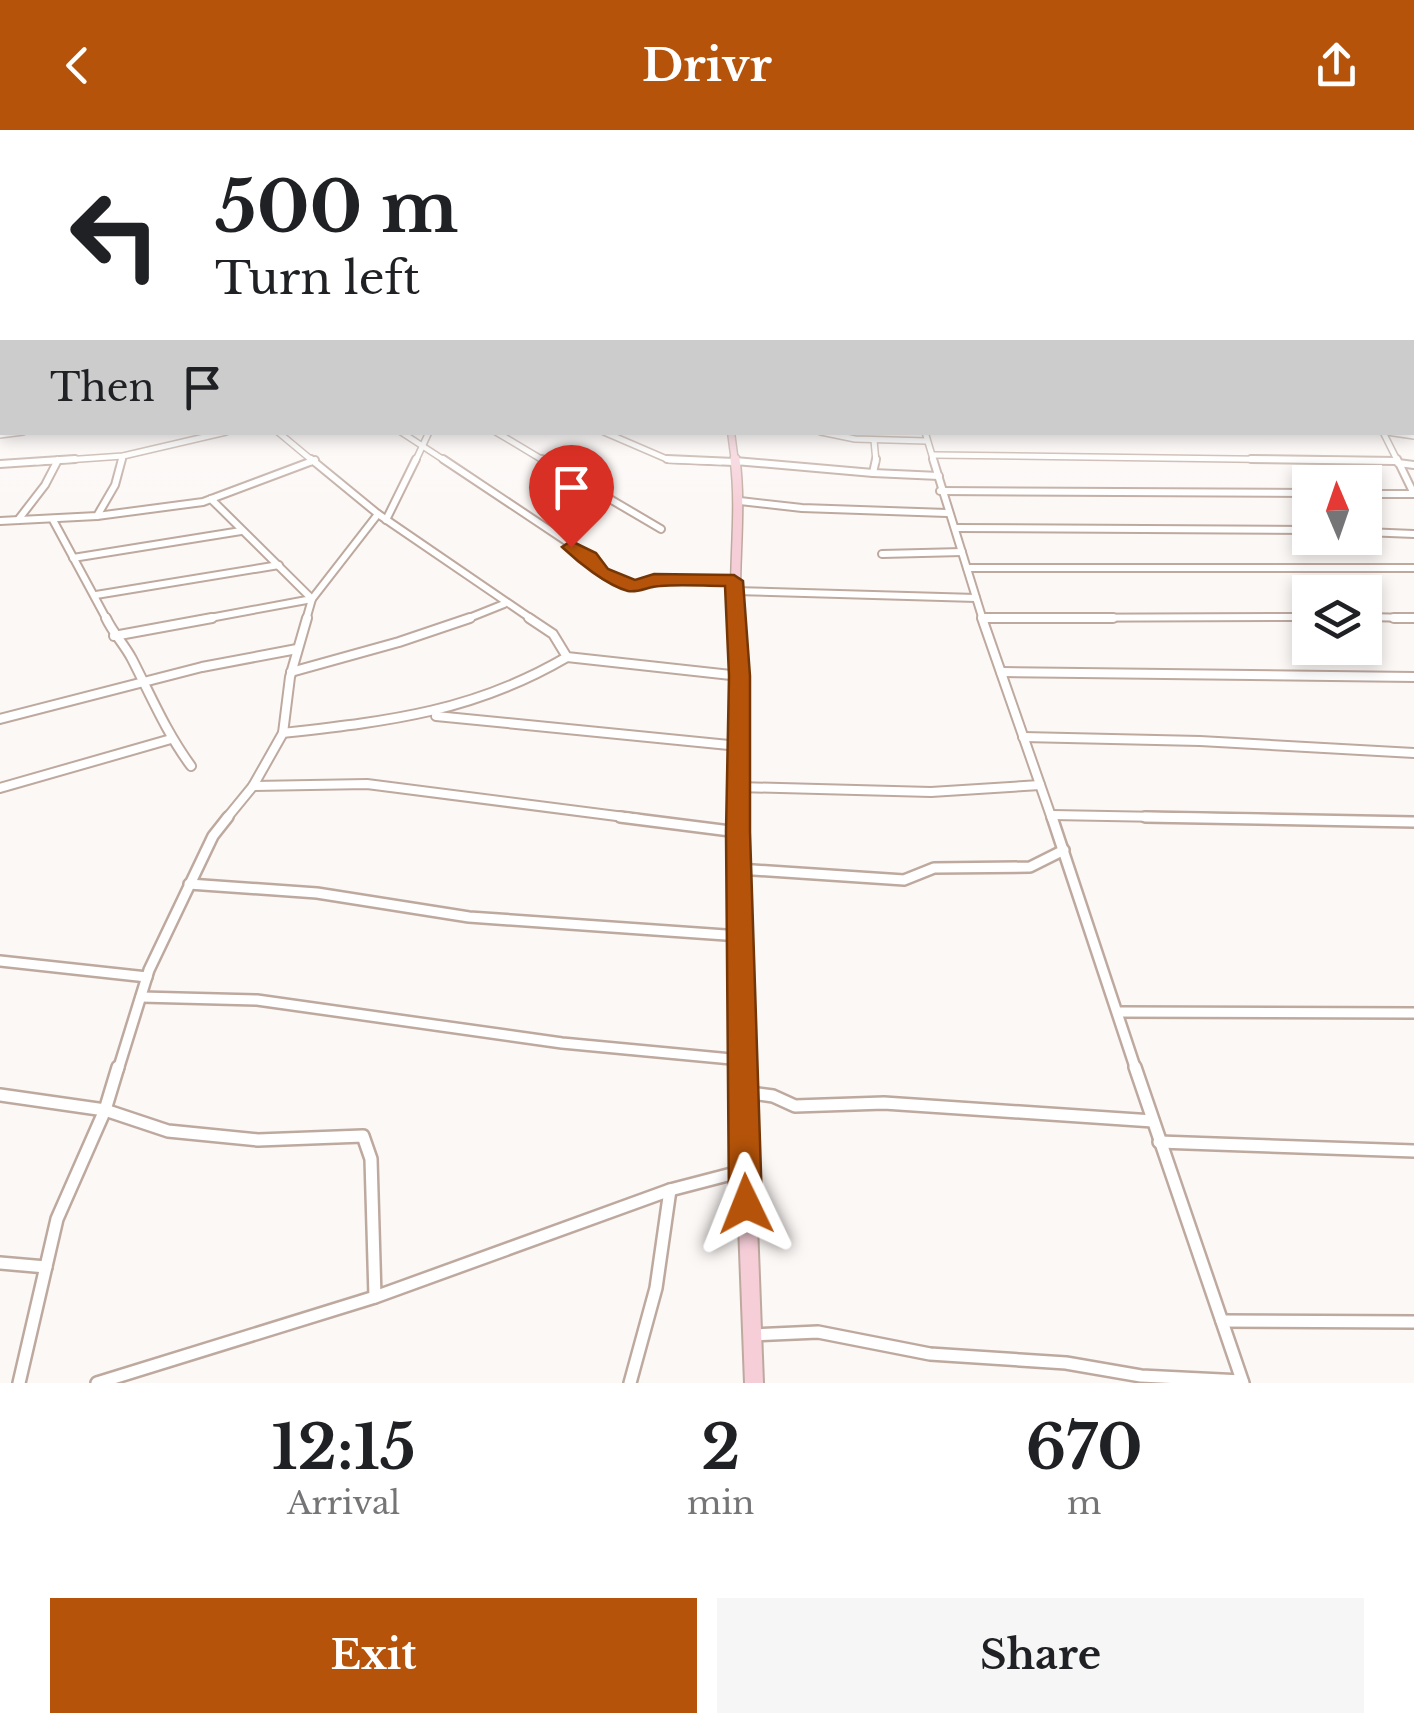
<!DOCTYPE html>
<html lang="en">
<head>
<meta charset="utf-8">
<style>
  :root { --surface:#fff; --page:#f6f6f6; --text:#202124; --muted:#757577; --accent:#b45309 }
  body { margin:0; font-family:"Libre Baskerville",serif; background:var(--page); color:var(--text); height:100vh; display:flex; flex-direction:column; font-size:38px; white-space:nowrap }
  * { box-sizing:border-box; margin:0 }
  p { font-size:32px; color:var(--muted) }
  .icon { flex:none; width:55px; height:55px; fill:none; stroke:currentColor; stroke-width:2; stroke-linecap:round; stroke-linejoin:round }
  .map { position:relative; height:1253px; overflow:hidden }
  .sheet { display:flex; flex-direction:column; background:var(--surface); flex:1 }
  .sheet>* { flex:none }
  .top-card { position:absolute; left:0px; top:0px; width:1415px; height:305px; box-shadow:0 5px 15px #0003; background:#fff; color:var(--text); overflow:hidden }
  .needle { width:65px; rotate:358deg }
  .fabs { position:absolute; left:1292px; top:335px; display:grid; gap:20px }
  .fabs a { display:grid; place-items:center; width:90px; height:90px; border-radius:0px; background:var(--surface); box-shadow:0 5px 15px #0003; font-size:50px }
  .pin { position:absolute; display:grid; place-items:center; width:85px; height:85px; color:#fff; margin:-102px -42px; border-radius:50% 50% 50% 0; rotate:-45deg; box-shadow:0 0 10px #0007 }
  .pin .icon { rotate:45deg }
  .me { position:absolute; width:110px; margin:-55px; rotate:358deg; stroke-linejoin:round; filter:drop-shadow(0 0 8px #0008) }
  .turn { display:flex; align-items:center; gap:35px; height:210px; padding:0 50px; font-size:45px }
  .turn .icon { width:130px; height:130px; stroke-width:2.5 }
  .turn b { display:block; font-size:70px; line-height:85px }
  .then { display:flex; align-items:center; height:95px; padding:0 50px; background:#0003; gap:20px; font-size:38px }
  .eta { display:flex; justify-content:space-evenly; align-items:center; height:170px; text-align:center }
  .eta b { font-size:60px; font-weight:800; line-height:70px }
  .action { display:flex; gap:20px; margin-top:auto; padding:20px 50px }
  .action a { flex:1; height:115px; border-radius:0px; background:var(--accent); color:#fff; font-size:40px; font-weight:800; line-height:115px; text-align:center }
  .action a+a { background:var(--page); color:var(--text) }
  header { display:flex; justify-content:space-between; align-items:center; height:130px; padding:0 50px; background:var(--accent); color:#fff; font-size:45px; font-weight:800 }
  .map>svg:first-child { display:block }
</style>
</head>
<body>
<header><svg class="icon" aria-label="back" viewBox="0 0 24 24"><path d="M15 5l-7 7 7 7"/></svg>Drivr<svg class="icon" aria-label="share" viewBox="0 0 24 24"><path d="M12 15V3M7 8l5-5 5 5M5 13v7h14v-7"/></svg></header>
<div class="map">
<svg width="1414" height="1253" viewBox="0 0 1414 1253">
  <rect width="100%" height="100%" fill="#fcf8f6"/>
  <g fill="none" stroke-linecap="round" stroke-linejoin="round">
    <g stroke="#bea99f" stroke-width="8">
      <g id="street-far4">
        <polyline points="278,302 314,332"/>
        <polyline points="401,302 447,332"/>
        <polyline points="496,302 546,332"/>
        <polyline points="604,302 669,330 721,332"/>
        <polyline points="821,302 855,309 927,311"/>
        <polyline points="925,302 934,332"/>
        <polyline points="1383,302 1398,332"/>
        <polyline points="1387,302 1414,306"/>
        <polyline points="0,305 23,302"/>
        <polyline points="874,310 876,332"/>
        <polyline points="934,325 1397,331"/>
        <polyline points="735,331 740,332"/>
        <polyline points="37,332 123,326 226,302"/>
        <polyline points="121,332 123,326"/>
        <polyline points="311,332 315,330"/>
        <polyline points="415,332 429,302"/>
      </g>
    </g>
    <g stroke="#bea99f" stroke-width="10">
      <g id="street-far3">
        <polyline points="311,329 378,384 533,490"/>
        <polyline points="443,329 590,427 602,443 634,456 654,450 734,451"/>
        <polyline points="542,329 661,399"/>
        <polyline points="667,329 734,332"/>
        <polyline points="933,329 983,490"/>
        <polyline points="1251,329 1397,331"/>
        <polyline points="735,331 873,343 876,329"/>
        <polyline points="1398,333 1414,335"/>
        <polyline points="0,334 75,329"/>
        <polyline points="873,343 939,346"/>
        <polyline points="940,361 1310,363"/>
        <polyline points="1365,364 1414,364 1397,329"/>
        <polyline points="740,371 802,378 947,383"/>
        <polyline points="97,386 115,355 122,329"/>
        <polyline points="18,390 45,355 58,330"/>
        <polyline points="53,390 107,490"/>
        <polyline points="386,390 416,329"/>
        <polyline points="0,391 97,386 203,372 315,330"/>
        <polyline points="955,398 1310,400"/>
        <polyline points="1365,402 1414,404"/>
        <polyline points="882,424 962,422"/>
        <polyline points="73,428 241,401"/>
        <polyline points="967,438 1414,438"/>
        <polyline points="734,461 976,468"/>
        <polyline points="96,465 279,435"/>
        <polyline points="1365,487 1414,488"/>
        <polyline points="983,488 1310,487"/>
        <polyline points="199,490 312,469 211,369"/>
        <polyline points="306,490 312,469 378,384"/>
        <polyline points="464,490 504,474"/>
      </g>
    </g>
    <g stroke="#bea99f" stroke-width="12">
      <g id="street-far2">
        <path d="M106,488C113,503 124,514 132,529C151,566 166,602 191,636"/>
        <polyline points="529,488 553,504 567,527 740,546"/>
        <polyline points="982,488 1052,689"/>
        <polyline points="983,488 1113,488"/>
        <polyline points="1394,488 1414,488"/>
        <polyline points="114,506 212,488"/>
        <polyline points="291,542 399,512 470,488"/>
        <polyline points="1001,542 1414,547"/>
        <polyline points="436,586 739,616"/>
        <polyline points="0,589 202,537 297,519"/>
        <path d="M283,603C389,591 473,582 567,527"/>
        <polyline points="1023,607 1200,611 1414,623"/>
        <polyline points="253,656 367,654 640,689"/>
        <polyline points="738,657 931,662 1040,655"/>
        <polyline points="0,658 171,609"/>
        <polyline points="1052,685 1274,689"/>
        <polyline points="226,689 253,656 283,603 290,547 307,488"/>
      </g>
    </g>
    <g stroke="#bea99f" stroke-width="14">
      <g id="street-far1">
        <polyline points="620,687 738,702"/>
        <polyline points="1052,687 1136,940"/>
        <polyline points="1145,687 1414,692"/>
        <polyline points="739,739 904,750 934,738 1030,737 1064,720"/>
        <polyline points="189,754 317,763 469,787 740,806"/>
        <polyline points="0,831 147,847"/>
        <polyline points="141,867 257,870 562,913 742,930"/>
        <polyline points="1118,882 1414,883"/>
        <polyline points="118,940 149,840 213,706 228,687"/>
      </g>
    </g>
    <g stroke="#bea99f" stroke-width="16">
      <g id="street">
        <polyline points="1135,937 1243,1253"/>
        <polyline points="743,962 773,966 795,976 884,973 1153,991"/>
        <polyline points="0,965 105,980 168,1001 258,1010 363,1006 371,1029 375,1167"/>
        <polyline points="1159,1012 1414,1021"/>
        <polyline points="0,1133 46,1137"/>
        <polyline points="1222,1191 1414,1192"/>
        <polyline points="752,1205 818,1202 930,1224 1066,1233 1141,1246 1242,1251"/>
        <polyline points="19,1253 57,1089 105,980 118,937"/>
        <polyline points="97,1253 375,1167 670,1060 743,1041"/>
        <polyline points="630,1253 656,1158 670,1060"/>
      </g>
    </g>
    <g stroke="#bea99f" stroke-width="9">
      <polyline id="secondary-far4" points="731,302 735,332"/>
    </g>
    <g stroke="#bea99f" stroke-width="12">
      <path id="secondary-far3" d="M735,329C742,383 733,436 736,490"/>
    </g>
    <g stroke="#bea99f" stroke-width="16">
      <polyline id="secondary-far2" points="736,488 740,546 738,689"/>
    </g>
    <g stroke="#bea99f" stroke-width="19">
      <polyline id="secondary-far1" points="738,687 742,940"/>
    </g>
    <g stroke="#bea99f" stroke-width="22">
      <polyline id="secondary" points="742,937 754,1253"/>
    </g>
    <use href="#street-far4" stroke="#fff" stroke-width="5"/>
    <use href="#street-far3" stroke="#fff" stroke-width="6"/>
    <use href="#street-far2" stroke="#fff" stroke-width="8"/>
    <use href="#street-far1" stroke="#fff" stroke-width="9"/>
    <use href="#street" stroke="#fff" stroke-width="11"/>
    <use href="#secondary-far4" stroke="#f6ced8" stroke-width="6"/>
    <use href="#secondary-far3" stroke="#f6ced8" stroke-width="9"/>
    <use href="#secondary-far2" stroke="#f6ced8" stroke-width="11"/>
    <use href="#secondary-far1" stroke="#f6ced8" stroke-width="14"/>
    <use href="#secondary" stroke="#f6ced8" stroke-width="18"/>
  </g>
  <linearGradient id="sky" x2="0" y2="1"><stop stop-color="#6bc2ed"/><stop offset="0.54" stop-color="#fefcfb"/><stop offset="1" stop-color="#fefcfb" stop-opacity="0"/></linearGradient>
  <rect width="1414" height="380" fill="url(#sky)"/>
  <path fill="#b45309" stroke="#753606" stroke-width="2.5" d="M571,411L596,423L608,439L635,450L654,444L734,445L743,451L750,546V702L762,1074L757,1086L746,1091L734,1086L729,1074L726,702L729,546L725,456C703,456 681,454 660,456C649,456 639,463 628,461C606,455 578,432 562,417Z"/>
</svg>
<div class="fabs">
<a><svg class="needle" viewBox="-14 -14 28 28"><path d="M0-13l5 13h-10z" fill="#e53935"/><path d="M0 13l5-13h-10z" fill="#757577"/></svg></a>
<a><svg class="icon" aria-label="layers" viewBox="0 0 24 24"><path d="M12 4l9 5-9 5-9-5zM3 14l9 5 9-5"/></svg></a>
</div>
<div class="pin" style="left:571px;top:417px;background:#d93025"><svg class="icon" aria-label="arrive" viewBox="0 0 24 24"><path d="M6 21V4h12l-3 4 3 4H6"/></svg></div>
<svg class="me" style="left:746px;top:1074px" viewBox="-20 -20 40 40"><path d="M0-17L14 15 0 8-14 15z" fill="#b45309" stroke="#fff" stroke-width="4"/></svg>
<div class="top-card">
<div class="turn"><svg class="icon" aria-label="left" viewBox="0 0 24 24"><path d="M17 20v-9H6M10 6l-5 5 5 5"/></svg><div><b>500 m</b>Turn left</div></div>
<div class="then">Then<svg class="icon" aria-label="arrive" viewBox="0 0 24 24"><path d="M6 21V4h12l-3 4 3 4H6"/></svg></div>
</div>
</div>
<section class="sheet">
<div class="eta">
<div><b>12:15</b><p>Arrival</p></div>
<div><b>2</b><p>min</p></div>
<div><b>670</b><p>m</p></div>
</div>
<div class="action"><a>Exit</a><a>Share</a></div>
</section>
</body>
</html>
